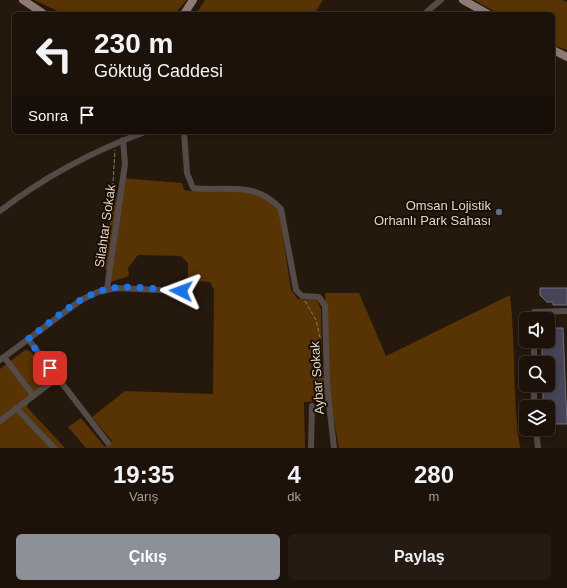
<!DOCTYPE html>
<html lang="tr">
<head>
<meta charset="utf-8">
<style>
  :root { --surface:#1c1209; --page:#251b12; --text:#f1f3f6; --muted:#a09e9c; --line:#3a322a; --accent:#8c9099 }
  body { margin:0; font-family:Arial,sans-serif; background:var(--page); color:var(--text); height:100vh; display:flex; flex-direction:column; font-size:15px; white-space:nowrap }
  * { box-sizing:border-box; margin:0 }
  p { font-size:13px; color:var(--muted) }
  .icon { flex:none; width:22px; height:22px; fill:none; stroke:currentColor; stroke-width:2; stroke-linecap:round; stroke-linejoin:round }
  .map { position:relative; height:448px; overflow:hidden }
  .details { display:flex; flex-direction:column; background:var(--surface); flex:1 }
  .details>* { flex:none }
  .hud { position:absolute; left:12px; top:12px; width:543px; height:122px; border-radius:6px; box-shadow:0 2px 6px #0003,0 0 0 1px var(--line); background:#1c1209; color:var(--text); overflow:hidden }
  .fabs { position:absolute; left:519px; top:312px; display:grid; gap:8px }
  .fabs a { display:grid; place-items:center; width:36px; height:36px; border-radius:6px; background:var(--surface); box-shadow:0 2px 6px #0003,0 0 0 1px var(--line); font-size:20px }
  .pin { position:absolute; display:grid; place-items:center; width:34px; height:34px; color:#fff; margin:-17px; border-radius:8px; box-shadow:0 2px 6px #0006 }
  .me { position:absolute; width:44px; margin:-22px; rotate:273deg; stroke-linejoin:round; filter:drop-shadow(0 0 3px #0008) }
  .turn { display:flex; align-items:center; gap:14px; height:84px; padding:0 16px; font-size:18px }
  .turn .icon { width:52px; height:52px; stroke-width:2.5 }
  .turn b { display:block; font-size:28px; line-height:34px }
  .then { display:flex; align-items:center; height:38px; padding:0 16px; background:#0003; gap:8px; font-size:15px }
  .eta { display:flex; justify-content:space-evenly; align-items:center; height:68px; text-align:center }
  .eta b { font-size:24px; font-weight:700; line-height:28px }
  .button { display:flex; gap:8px; margin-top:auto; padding:8px 16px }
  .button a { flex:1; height:46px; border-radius:6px; background:var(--accent); color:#fff; font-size:16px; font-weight:700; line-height:46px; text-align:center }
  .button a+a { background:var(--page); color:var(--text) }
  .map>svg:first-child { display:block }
</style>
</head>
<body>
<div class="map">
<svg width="567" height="448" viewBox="0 0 567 448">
  <rect width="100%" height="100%" fill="#25180c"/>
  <g fill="#583303">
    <polygon points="34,0 187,0 174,14 64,14"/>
    <polygon points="205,0 323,0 314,14 196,14"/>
    <polygon points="474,0 562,0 567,2 567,50 553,45 553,14 499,14"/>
    <path d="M121,178L182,183L184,190L190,191C221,191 257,185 279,210L291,290L298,299L317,300L321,309L322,363L326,401L304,402L305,448H86L68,427L81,418L105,447L112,441L92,417L125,391L213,394L214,290L210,282L188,281V263L181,256L138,255L128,268L129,276L111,282L101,257Z"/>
    <path d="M325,293H359L386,356L510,295C516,346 512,397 520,448H339L328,386Z"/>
    <polygon points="25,350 30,351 52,380 31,395 27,407 65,448 0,448 0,369"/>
  </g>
  <g fill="#464456" stroke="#6e6d80">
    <polygon points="540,288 567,288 567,305 553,305 553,302 547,302 540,295"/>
    <polygon points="548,328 563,328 567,424 548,424 548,407 543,407 543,385 548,385 548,363 542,363 542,341 548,341"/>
  </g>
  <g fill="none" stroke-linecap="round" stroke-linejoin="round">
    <g stroke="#877d72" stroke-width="1" stroke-dasharray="4 2" stroke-linecap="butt">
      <polyline points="111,217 115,150"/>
      <polyline points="305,301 316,320 320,337"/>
    </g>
    <g stroke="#544b48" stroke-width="6">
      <polyline points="424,14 441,0"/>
      <polyline points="109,132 115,132"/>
      <path d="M184,132L187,173L193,188C226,192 255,180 281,209L296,290L302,296L319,297L325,306L327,385L334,448"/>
      <path d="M0,211C44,177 93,151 145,132"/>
      <polyline points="107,289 125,164 123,140"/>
      <polyline points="534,319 534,312 567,311"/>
      <polyline points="28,339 108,443"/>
      <polyline points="534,341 534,363"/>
      <polyline points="4,357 33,395"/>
      <polyline points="0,360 81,300 98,292 116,288 181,291"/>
      <polyline points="534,385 534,407"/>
      <polyline points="16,408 54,448"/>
      <polyline points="0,421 57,378"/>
      <polyline points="536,429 538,448"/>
      <polyline points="311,448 312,406"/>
    </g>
    <g stroke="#8d7a74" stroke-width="8">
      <polyline points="23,0 44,14"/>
      <polyline points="463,0 488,14"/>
      <polyline points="184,14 193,0"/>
      <polyline points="553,50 567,57"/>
    </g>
  </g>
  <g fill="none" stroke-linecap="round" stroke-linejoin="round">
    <path stroke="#1a73e8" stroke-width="7" stroke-dasharray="0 12.6" d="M50,368L28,339C50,323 80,294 108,289C129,284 159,290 181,291"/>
  </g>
  <circle fill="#5c6f8a" stroke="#1b0f04" stroke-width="1.5" cx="499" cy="212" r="4"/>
  <g text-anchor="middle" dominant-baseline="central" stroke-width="4" stroke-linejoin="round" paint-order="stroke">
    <g font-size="13" fill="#dfd7ce" stroke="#1b0f04" text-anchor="end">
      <text x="491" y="205">Omsan Lojistik<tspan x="491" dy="15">Orhanlı Park Sahası</tspan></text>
    </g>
    <g font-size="13" fill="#dfd7ce" stroke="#1b0f04">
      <text transform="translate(105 226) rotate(-82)">Silahtar Sokak</text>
      <text transform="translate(317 378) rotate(-94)">Aybar Sokak</text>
    </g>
  </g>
</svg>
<div class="fabs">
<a><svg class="icon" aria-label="sound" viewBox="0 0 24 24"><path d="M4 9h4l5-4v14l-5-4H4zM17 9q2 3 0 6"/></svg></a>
<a><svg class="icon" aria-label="search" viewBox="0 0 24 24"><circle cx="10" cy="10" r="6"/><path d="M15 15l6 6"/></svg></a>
<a><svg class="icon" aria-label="layers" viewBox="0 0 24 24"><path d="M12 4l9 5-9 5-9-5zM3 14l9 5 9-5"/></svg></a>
</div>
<div class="pin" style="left:50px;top:368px;background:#d93025"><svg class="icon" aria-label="arrive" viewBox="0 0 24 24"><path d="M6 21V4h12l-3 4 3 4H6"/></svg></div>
<svg class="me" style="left:181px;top:291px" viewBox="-20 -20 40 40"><path d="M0-17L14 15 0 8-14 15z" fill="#1a73e8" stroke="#fff" stroke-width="4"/></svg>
<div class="hud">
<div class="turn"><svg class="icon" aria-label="left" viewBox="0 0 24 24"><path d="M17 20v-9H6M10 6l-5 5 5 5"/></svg><div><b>230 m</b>Göktuğ Caddesi</div></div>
<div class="then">Sonra<svg class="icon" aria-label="arrive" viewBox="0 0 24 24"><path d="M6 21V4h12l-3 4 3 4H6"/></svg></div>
</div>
</div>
<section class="details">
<div class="eta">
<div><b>19:35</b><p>Varış</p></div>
<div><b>4</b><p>dk</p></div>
<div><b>280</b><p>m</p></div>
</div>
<div class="button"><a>Çıkış</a><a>Paylaş</a></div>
</section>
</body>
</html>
